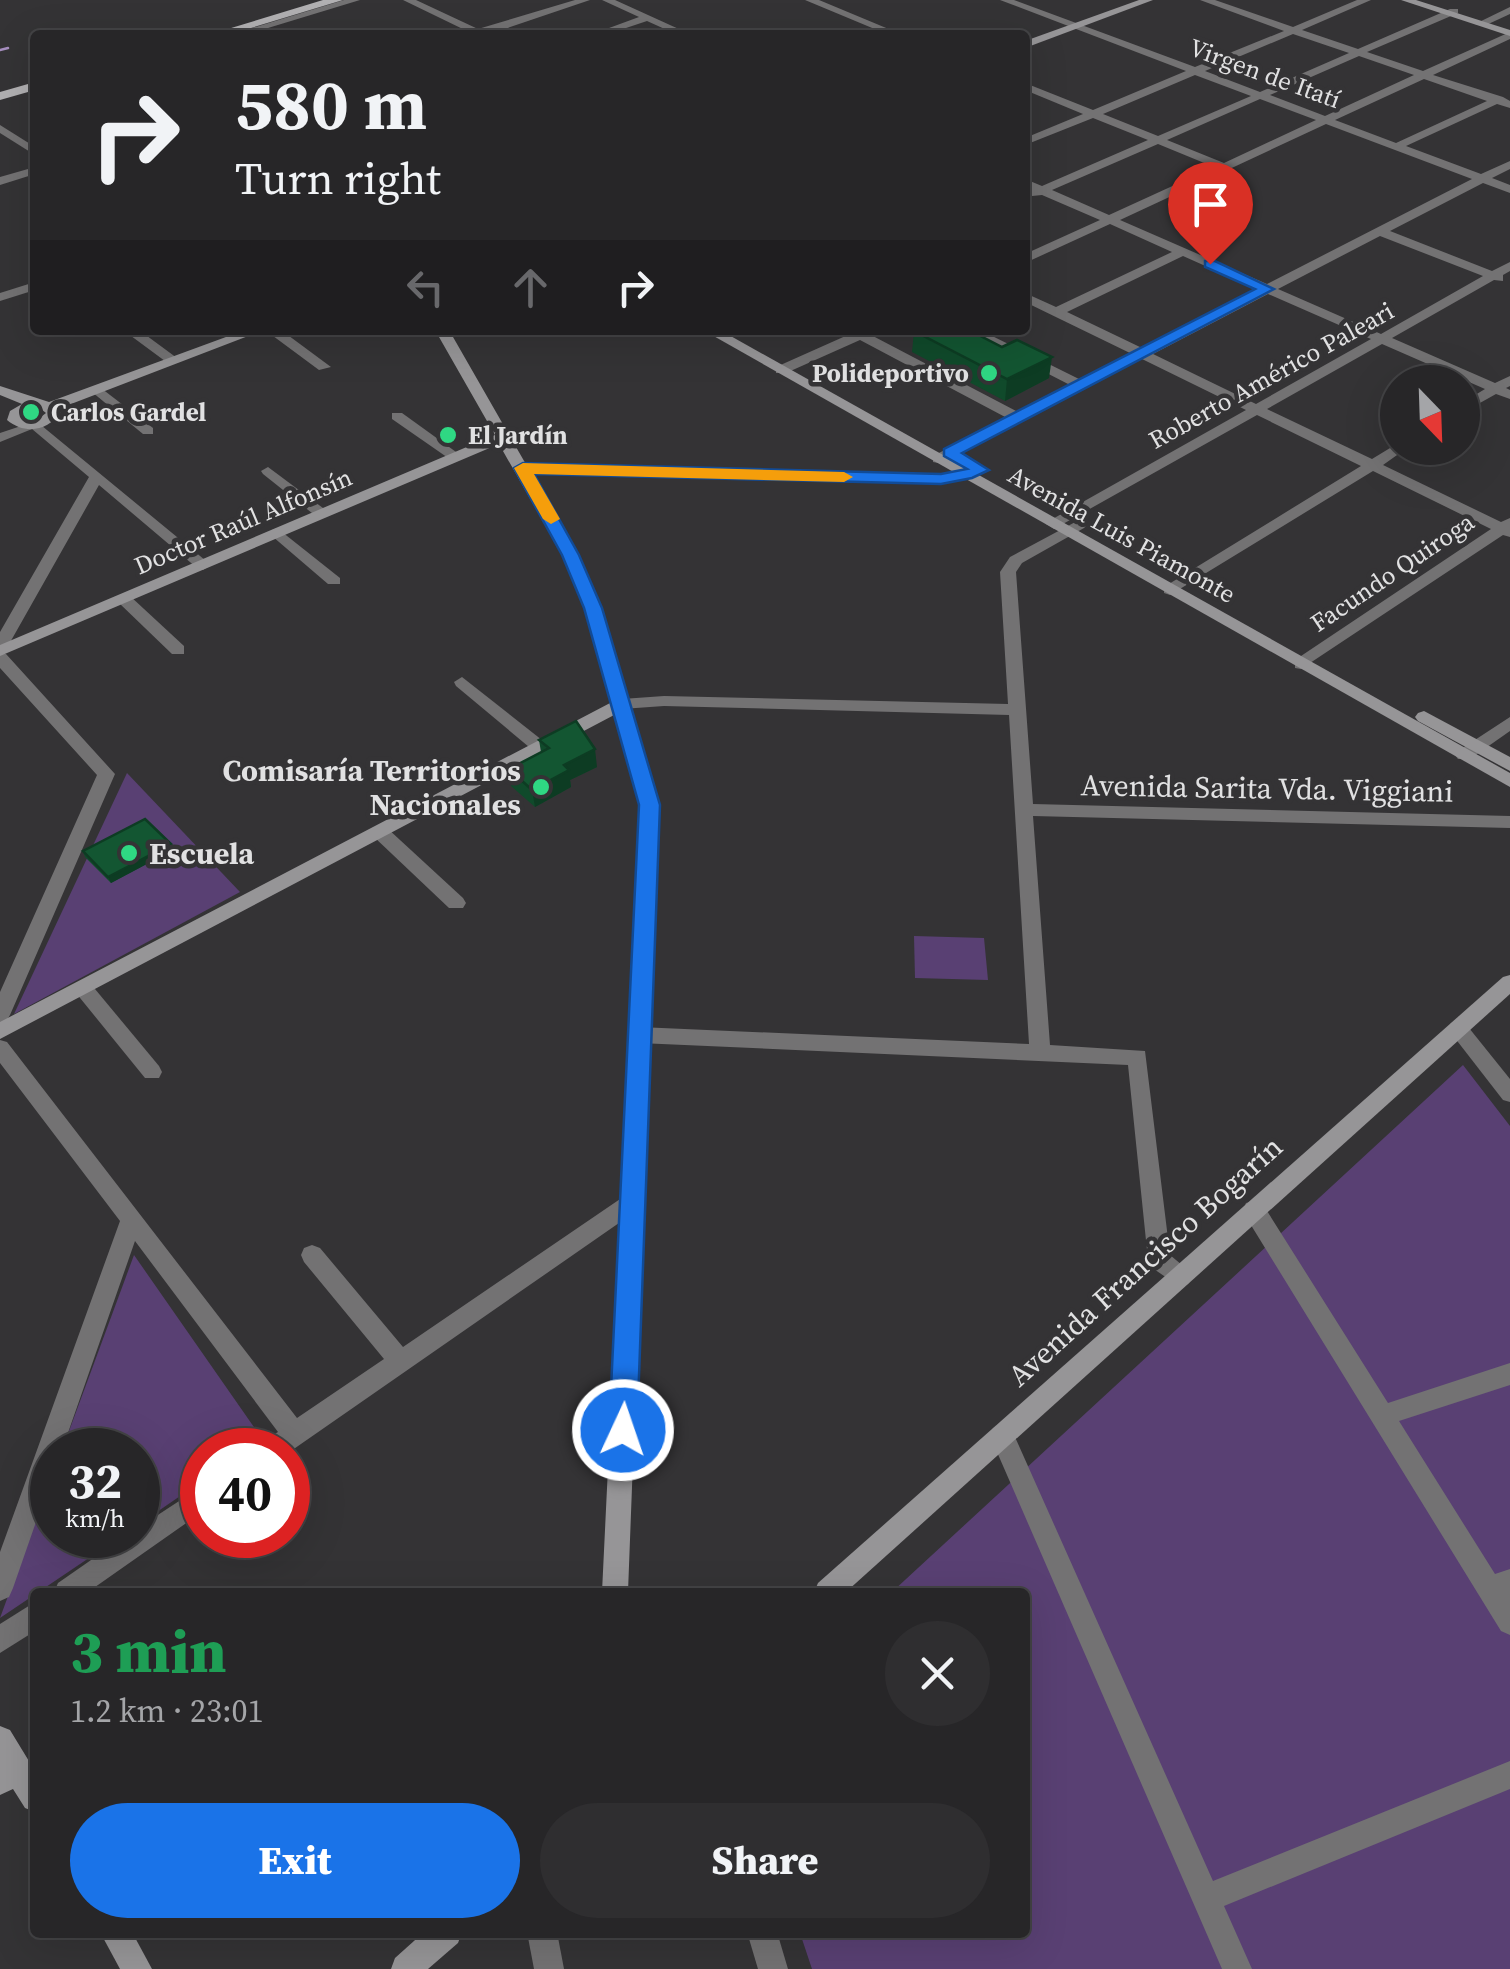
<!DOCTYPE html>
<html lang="en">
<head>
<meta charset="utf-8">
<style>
  :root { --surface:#272628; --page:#2f2e30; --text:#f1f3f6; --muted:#a4a5a8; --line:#434345; --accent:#1a73e8 }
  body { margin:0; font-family:"Source Serif 4",serif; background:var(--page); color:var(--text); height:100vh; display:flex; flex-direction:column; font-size:38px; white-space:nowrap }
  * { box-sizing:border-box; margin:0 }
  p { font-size:32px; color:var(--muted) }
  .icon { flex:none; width:55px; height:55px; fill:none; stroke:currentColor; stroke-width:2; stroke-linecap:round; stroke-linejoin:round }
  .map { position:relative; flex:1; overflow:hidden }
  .panel { position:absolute; left:30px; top:1588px; width:1000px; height:350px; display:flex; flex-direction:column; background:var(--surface); border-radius:10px; box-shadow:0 10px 40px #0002,0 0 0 2px var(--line) }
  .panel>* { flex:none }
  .guide { position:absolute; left:30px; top:30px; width:1000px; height:305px; border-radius:10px; box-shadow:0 10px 40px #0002,0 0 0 2px var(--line); background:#272628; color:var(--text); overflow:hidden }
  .needle { width:65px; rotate:157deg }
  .buttons { position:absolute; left:1380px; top:365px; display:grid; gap:20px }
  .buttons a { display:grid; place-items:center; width:100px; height:100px; border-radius:50%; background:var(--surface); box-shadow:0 10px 40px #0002,0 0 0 2px var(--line); font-size:50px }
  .speed { position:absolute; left:30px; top:1428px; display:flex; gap:20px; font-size:50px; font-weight:700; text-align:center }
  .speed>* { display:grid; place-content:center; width:130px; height:130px; border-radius:50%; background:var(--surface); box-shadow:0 10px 40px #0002,0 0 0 2px var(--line); line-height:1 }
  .speed small { font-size:25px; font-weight:400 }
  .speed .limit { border:15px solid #d22; background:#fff; color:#111 }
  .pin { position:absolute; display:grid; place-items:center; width:85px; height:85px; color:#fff; margin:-102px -42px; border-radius:50% 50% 50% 0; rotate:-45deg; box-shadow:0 0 10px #0007 }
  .pin .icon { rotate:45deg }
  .me { position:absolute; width:110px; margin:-55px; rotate:3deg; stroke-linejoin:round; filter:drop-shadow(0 0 8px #0008) }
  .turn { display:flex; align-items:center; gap:35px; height:210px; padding:0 40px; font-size:45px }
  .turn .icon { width:130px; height:130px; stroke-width:2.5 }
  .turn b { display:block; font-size:70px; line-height:85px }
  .lanes { display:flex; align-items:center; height:95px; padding:0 40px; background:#0003; justify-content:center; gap:50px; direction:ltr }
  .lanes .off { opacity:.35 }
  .round { display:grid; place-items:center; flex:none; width:105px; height:105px; border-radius:52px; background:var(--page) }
  .head { display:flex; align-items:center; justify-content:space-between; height:170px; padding:0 40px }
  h1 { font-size:60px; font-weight:800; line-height:75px; color:#1e9e55 }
  .button { display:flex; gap:20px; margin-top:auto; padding:20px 40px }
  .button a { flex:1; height:115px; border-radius:60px; background:var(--accent); color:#fff; font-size:40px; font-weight:800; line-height:115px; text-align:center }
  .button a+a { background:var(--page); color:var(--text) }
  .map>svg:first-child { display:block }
</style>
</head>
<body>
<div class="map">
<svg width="1510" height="1969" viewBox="0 0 1510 1969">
  <rect width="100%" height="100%" fill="#343335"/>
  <g fill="#594073">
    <polygon points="127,773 240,892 14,1014"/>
    <polygon points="914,936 984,938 988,980 915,978"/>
    <polygon points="1463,1065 1510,1126 1510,1969 812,1969 800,1933 1025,1932 1025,1592 892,1592"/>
    <polygon points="134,1255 263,1440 249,1450 202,1450 202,1481 138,1525 138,1450 62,1450"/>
    <polygon points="52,1476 52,1535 123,1535 0,1618"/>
  </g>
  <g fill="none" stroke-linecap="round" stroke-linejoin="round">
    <polyline stroke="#a68ebf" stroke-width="2.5" points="0,50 8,48"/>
    <g fill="#737273" fill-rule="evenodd">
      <polygon points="344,0 360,0 245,35 229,35"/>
      <polygon points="403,0 416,0 478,29 575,0 590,0 487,35 466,35 469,32"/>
      <polygon points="602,0 615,0 692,35 678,35 647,21 605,35 590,35 639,17"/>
      <polygon points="805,0 819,0 903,35 889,35"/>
      <path d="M1000,0H1014L1195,67L1284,31L1200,0H1215L1293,27L1357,0H1371L1302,30L1358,49L1450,9H1458V13L1367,52L1423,71L1510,32V39L1433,75L1503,97L1510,101V108L1497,104L1406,146L1481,174L1510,161V169L1492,178L1510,185V193L1483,183L1390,231L1492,271L1510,262V271L1503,275V281L1494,280L1392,338L1495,383L1510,376V386L1506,388L1510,390V399L1496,394L1462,413V403L1485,389L1382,344L1267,409L1372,459L1395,445L1407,448L1383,465L1501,522L1510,518V537L1503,535L1301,669L1295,668V660L1491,529L1373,471L1170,595L1164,593V587L1361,466L1257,415L1054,529L1046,524L1049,521L1246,410L1142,359L938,463L933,462V456L1007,418L860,340L786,373H776V367L859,330H877L871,335L1018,412L1070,385L963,330H980L1081,380L1132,354L1025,302V293L1056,307L1172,252L1110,224L1025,263V254L1100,220L1042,195L1032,196V190L1025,187V179L1042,186L1148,140L1093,118L1025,145V138L1083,114L1025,90V83L1093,110L1186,71ZM1293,34L1349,53L1260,92L1205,71ZM1359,56L1414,75L1325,116L1270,95ZM1195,75L1251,96L1158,136L1103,114ZM1424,79L1487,101L1396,143L1335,120ZM1260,99L1316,120L1224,163L1167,140ZM1326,124L1472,179L1267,284L1120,220ZM1158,144L1214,167L1109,215L1052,190ZM1380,236L1483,276L1381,334L1278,289ZM1183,256L1257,289L1142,348L1067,312ZM1268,294L1371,339L1256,404L1153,354Z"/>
      <polygon points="1510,7 1510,14 1484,26 1475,24"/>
      <polygon points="0,125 35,147 35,155 0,133"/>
      <polygon points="35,167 35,174 0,185 0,177"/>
      <polygon points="35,282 35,290 0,301 0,293"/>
      <polygon points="123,330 139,330 181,361 169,364"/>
      <polygon points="265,330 281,330 331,367 319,370"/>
      <polygon points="97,385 153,428 153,434 143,434 92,392 90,389"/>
      <polygon points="392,413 402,413 463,457 451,460 392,419"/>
      <polygon points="36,421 211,565 203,570 197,568 99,485 8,646 0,651 0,632 89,477 32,429 0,442 0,433"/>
      <polygon points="523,464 941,475 981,465 988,469 941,483 518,471 518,465"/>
      <polygon points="268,467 327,511 327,517 317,517 263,474 261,471"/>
      <polygon points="1079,520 1087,525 1084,528 1022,563 1016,572 1033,804 1510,816 1510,828 1033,816 1050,1045 1145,1051 1170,1255 1188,1270 1192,1277 1188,1284 1180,1287 1151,1267 1148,1260 1128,1065 639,1043 632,1041 629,1035 632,1029 639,1027 1029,1044 1009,715 664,706 622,709 613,704 622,699 664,696 1008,704 1000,572 1010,557"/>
      <polygon points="277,528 340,578 340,584 328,584 272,536 272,530"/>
      <polygon points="124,594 130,596 184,646 184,654 172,654 118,602 116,599"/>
      <polygon points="0,653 6,654 115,774 10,1015 7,1020 0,1023 0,992 97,775 0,668"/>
      <polygon points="462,677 547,744 550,748 547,752 535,752 456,686 454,682"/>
      <polygon points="1510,717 1510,731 1470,759 1458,759 1455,755 1458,751"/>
      <polygon points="380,826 387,828 463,898 466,903 463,908 449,908 373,836 371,832 373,828"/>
      <polygon points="83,981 90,983 159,1066 162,1072 159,1078 145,1078 76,993 73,988 76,983"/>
      <polygon points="1458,1020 1465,1023 1510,1079 1510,1102 1503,1100 1451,1033 1448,1028 1451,1023"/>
      <polygon points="0,1040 7,1042 297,1418 384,1359 304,1262 301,1255 304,1248 312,1245 320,1248 403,1347 626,1195 634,1192 642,1195 645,1201 642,1207 288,1453 288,1450 259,1450 262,1442 278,1432 135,1241 62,1450 52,1450 52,1476 13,1588 9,1597 0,1601 0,1552 120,1221 0,1063"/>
      <polygon points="1254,1201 1262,1203 1388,1403 1510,1363 1510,1385 1399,1421 1495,1574 1510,1569 1510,1635 1501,1631 1246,1217 1243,1210 1246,1203"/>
      <polygon points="1002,1425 1011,1428 1213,1881 1510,1761 1510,1789 1224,1906 1252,1969 1222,1969 990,1436 993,1428"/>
      <polygon points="202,1486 202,1512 88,1592 54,1592 58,1583 127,1535 138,1535 138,1528"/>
      <polygon points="35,1602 35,1631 0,1653 0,1624"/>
      <polygon points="527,1932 557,1932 564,1969 534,1969"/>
      <polygon points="747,1932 777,1932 788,1969 758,1969"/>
    </g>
    <g fill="#969597" fill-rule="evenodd">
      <polygon points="1139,0 1153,0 1025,48 1025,41"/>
      <polygon points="1401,0 1416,0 1510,30 1510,36"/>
      <path d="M245,330H264L58,409L61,412C48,431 25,435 7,420L10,411L22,404L0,395V386L49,402ZM41,409L46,413L37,420L21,418L33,410Z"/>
      <polygon points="435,330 449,330 578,555 609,630 658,805 628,1592 602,1592 640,805 616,714 0,1039 0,1022 612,702 593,630 562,555 499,444 0,656 0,645 495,435"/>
      <polygon points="703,330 720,330 1510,773 1510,787"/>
      <polygon points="1424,711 1510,757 1510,771 1418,721 1415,717 1418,713"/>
      <polygon points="1510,975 1510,994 846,1592 814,1592 818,1583 1503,977"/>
      <polygon points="0,1726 10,1730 35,1771 35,1812 25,1808 13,1789 0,1795"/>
      <polygon points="100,1932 132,1932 152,1969 120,1969"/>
      <polygon points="424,1932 462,1932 458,1943 428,1969 391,1969 395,1958"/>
    </g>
    <g fill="#b1b0b2" fill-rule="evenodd">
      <polygon points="323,0 343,0 228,35 208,35"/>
      <polygon points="35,82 35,90 0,100 0,92"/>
    </g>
  </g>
  <g fill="#104a2b">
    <polygon points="916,330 985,330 984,338 1049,378 1005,401 912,352 914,331"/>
    <polygon points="539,740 597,767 570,780 571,787 535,807 511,786 509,769 541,752"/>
    <polygon points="171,844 173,850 111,883 85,857 83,851"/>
  </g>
  <g fill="#0d3c23">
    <polygon points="974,330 985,330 984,345 971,331"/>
    <polygon points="1052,357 1049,378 1005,401 1007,379"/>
    <polygon points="595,749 597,767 570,780 571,787 535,807 532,790 564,765"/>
    <polygon points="171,844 173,850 111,883 108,877"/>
  </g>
  <g fill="#135632" stroke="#0d3c23" stroke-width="2.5">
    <polygon points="916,330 974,330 971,331 1002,347 1017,340 1052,357 1007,379 914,331"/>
    <polygon points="576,721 595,749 564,765 569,770 532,790 509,769 549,748 539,740"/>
    <polygon points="145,819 171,844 108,877 83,851"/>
  </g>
  <polygon fill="#1a73e8" stroke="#114b97" stroke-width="2.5" points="1205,261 1215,261 1274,289 962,453 989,470 972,478 941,484 534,474 579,555 602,608 660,805 637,1430 633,1440 623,1443 613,1440 609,1430 639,805 584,608 562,555 514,468 523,463 941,474 967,469 944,456 944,449 1255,289 1205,267"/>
  <polygon fill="#f59e0b" points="523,463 844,472 853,477 844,482 534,474 560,519 551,524 543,519 514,468"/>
  <g fill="#2fd883" stroke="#343335" stroke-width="4">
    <circle cx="989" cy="373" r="10"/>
    <circle cx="31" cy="412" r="10"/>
    <circle cx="448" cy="435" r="10"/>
    <circle cx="541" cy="787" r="10"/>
    <circle cx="129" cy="853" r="10"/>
  </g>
  <g text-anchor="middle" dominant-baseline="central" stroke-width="9" stroke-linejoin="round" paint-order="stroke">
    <g font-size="25" fill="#e1e1e2" stroke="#343335">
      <text transform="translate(1265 73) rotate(20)">Virgen de Itatí</text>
      <text transform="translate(1271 375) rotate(-29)">Roberto Américo Paleari</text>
      <text transform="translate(243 521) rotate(-23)">Doctor Raúl Alfonsín</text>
      <text transform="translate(1122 534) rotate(29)">Avenida Luis Piamonte</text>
      <text transform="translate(1392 572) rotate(-34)">Facundo Quiroga</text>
    </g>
    <g font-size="25" font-weight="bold" fill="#e1e1e2" stroke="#343335" text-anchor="start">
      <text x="969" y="373" text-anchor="end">Polideportivo</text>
      <text x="51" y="412">Carlos Gardel</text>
      <text x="468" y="435">El Jardín</text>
    </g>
    <g font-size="30" font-weight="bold" fill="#e1e1e2" stroke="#343335" text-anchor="end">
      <text x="521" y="770">Comisaría Territorios<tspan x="521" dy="34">Nacionales</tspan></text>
      <text x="149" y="853" text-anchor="start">Escuela</text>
    </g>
    <g font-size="30" fill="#e1e1e2" stroke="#343335">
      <text transform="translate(1267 788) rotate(1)">Avenida Sarita Vda. Viggiani</text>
      <text transform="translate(1145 1261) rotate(-42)">Avenida Francisco Bogarín</text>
    </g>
  </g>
</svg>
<div class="buttons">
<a><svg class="needle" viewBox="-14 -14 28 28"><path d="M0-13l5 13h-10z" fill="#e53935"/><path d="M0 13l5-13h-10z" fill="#a4a5a8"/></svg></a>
</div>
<div class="speed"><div>32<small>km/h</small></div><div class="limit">40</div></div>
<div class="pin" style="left:1210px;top:264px;background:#d93025"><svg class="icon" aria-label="arrive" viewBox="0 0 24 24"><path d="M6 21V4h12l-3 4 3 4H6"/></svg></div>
<svg class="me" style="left:623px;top:1430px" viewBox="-20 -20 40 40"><circle r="17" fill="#1a73e8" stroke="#fff" stroke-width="3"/><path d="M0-11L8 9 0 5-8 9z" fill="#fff"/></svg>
<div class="guide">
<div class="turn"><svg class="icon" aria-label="right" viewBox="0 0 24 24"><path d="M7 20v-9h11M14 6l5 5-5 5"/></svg><div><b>580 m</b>Turn right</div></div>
<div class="lanes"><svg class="icon off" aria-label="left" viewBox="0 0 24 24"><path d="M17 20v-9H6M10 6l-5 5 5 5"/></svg><svg class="icon off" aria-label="ahead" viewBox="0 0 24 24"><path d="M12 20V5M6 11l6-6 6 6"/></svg><svg class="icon" aria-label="right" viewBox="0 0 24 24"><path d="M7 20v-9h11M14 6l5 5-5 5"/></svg></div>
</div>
<section class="panel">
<div class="head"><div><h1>3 min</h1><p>1.2 km · 23:01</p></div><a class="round"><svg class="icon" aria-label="close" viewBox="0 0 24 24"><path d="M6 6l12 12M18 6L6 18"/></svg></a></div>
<div class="button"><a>Exit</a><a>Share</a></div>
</section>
</div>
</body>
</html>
